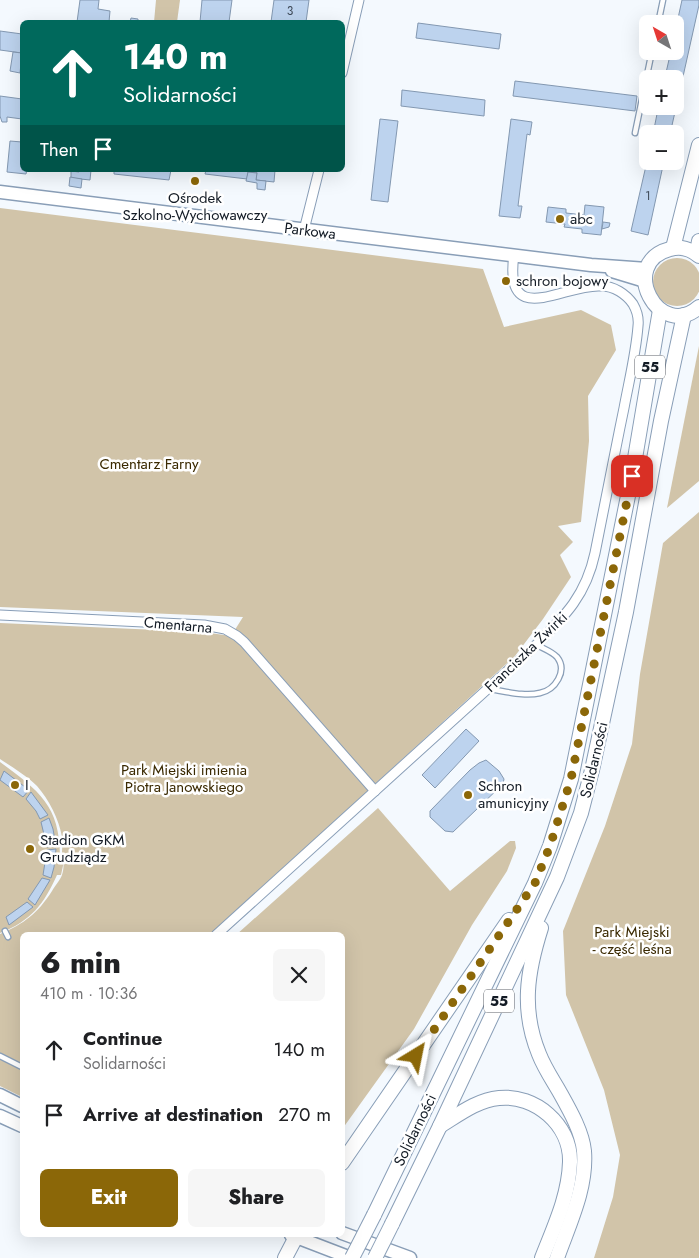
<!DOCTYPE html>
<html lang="en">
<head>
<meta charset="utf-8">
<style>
  :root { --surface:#fff; --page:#f6f6f6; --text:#202124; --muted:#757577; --accent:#8b6708 }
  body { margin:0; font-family:Jost,sans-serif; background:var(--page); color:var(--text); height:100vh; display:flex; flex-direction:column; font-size:19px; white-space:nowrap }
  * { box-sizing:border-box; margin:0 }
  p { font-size:16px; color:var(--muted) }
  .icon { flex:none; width:28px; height:28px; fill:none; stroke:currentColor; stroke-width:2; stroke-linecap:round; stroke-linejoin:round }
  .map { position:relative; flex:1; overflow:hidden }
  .panel { position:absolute; left:20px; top:932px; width:325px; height:305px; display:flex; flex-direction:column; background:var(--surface); border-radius:8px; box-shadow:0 5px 20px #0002 }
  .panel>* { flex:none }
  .banner { position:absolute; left:20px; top:20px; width:325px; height:152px; border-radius:8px; box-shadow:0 5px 20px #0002; background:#00695c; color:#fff; overflow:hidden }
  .needle { width:32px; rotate:321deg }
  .fabs { position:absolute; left:639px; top:15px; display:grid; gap:10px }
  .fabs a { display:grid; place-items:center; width:45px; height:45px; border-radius:8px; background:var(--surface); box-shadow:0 5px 20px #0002; font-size:25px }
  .pin { position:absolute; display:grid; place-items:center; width:42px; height:42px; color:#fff; margin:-21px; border-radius:10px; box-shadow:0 2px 8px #0006 }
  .me { position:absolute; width:55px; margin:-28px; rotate:35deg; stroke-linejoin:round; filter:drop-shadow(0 0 4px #0008) }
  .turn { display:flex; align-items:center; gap:18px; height:105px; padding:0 20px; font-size:22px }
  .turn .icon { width:65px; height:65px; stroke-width:2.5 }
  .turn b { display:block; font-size:35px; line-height:42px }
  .then { display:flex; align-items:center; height:48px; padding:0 20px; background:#0003; gap:10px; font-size:19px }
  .round { display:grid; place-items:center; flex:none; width:52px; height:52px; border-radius:8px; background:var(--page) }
  .headline { display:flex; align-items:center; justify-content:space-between; height:85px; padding:0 20px }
  h1 { font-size:30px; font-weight:800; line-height:38px }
  .action { display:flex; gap:10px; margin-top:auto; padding:10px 20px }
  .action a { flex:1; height:58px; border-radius:8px; background:var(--accent); color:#fff; font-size:20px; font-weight:800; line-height:58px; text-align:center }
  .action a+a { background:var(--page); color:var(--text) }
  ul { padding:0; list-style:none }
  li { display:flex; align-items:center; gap:15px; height:65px; padding:0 20px }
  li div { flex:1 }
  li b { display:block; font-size:19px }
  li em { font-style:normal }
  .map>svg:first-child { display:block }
</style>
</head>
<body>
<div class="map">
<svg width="699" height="1258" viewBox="0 0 699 1258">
  <rect width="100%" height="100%" fill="#f4f9fe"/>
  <g fill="#d1c4a9">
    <polygon points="156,0 180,0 177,22 154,22"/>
    <path d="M0,208L483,269L504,327L581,310L611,325L616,350L588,396L589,441L581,522L558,526L573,542L560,555L571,577L543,619L515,656L210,935H22V1097L0,1086V934C25,923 37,914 52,891C55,886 60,880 62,875C65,865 63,861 62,853C62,848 63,842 62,837C59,819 49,800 37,786C27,776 12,767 0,759V623L203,632L231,636L243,617L0,607Z"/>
    <circle cx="677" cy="282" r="24"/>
    <polygon points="699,346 699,481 667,508"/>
    <polygon points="699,512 699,1258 594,1258 613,1197 620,1155 604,1090 566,995 563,931 605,826 632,744 640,674 663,543"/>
    <path d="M0,762C39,791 60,805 60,857L64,861L61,875H57C44,904 31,921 0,933Z"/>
    <polygon points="378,808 450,891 510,841 515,841 516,848 507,871 472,925 414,1029 343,1128 342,935 236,935"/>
  </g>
  <g fill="#bdd3ee" stroke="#8398b1">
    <polygon points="80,0 99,0 98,9 110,11 109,22 77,22"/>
    <polygon points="202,0 232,0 229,22 200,22"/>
    <polygon points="274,0 309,0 306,22 271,22"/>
    <polygon points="682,0 699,0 699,5 682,81 665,77 671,51 675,51 675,32"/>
    <polygon points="131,18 138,19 138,22 130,22"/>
    <polygon points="418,23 501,34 499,49 416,38"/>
    <polygon points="0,31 22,34 22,53 0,50"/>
    <polygon points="13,52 22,53 20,73 10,71"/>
    <polygon points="515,81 637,96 635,111 513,96"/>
    <polygon points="402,90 485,100 484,116 401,106"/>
    <polygon points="0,96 22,99 22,119 7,117 7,122 2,122 0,116"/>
    <polygon points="658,109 675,112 670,134 653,134"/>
    <polygon points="380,119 398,121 388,202 371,200"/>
    <polygon points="511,119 532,122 530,135 527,134 518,206 522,206 520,218 499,216"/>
    <polygon points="10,141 22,142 22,170 27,170 26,174 7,172"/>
    <polygon points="648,157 648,161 664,161 648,235 631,231"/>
    <polygon points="79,170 91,170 90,180 71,178 71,171 79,172"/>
    <polygon points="114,170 171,170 169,180 114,174"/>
    <polygon points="206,170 257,170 257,173 248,172 247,179 205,174"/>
    <polygon points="257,170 275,170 274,182 256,180"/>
    <polygon points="248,172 257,173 256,180 266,181 265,190 257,189 257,183 246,181"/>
    <polygon points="70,177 82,179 81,188 69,186"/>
    <polygon points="585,205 604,207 601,235 582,233 582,229 564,227 565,224 546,222 548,207 566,209 566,213 584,215"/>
    <polygon points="603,222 610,223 609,227 602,229"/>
    <polygon points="466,729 479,741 435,788 422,775"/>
    <polygon points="486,760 499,771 504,779 503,784 453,832 445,831 430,817 430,811 470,770 479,763"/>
    <polygon points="4,771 29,790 23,797 0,780"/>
    <polygon points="31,792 48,815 40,819 36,811 26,799"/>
    <polygon points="49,818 53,829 56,846 47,847 41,822"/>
    <polygon points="56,849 54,867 51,878 43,875 47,850"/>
    <polygon points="42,878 50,880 35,905 28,899"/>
    <polygon points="27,902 33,907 9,925 6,917"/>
  </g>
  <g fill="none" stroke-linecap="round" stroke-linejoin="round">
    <g stroke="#899eb7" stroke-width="7">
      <g id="lane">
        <polyline points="658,24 663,0"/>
        <polyline points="635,133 652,51"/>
        <path d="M489,689C505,691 524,697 540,693C555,690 568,671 557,657C551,651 544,649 537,645"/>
        <polyline points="5,931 8,937"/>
        <polyline points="0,1056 22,1067"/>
      </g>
    </g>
    <g stroke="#899eb7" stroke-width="11">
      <g id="street">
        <polyline points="342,73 359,0"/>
        <polyline points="304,230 319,170"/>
        <polyline points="0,615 204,625 225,629 237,636 244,642 375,791"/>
        <path d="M216,935L536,645C566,615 586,595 595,553C605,504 614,456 624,408C629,381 636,353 638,326C639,318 637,311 633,304C626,294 614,286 601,286C565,283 503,331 514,255"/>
      </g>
    </g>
    <g stroke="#899eb7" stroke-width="15">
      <g id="secondary">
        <polyline points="0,192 591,265 647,269"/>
        <polyline points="612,271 645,281"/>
        <polyline points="0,1095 22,1106"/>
        <polyline points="0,1116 22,1126"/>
        <polyline points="342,1233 410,1258"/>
        <polyline points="291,1235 351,1258"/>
      </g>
    </g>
    <g stroke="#899eb7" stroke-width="16">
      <g id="primary">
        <polyline points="673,248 699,145"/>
        <polyline points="697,253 699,241"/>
        <path d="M699,256C691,249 680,246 670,249C617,263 659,342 699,307"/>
        <path d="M541,928C527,972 521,1010 539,1054C544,1067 552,1079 559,1091C569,1109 582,1131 584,1151C587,1188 569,1224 557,1258"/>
        <path d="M440,1126C458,1115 477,1100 499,1098C535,1094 571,1125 570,1162C569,1196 554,1227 542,1258"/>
        <polyline points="342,1163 509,920"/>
        <polyline points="374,1215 535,883 550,846 571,779 632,476 660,310"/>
        <polyline points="392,1224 440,1126 557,877 581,813 592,770 626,612 661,421 684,315"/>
        <polyline points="285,1258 296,1237"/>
      </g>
    </g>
    <use href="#lane" stroke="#fff" stroke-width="4.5"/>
    <use href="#street" stroke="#fff" stroke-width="9"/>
    <use href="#secondary" stroke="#fff" stroke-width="12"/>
    <use href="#primary" stroke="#fff" stroke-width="14"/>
    <g stroke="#899eb7" stroke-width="16" stroke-linecap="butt">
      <g id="primary-bridge">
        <polyline points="352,1258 374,1215"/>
        <polyline points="375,1258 392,1224"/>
      </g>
    </g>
    <use href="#primary-bridge" stroke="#fff" stroke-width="14"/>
  </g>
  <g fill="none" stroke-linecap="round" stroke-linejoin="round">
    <polyline stroke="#8b6708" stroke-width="9" stroke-dasharray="0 16.2" points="416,1056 535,883 550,846 571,779 632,476"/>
  </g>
  <g fill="#8b6708" stroke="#fff" stroke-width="2">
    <circle cx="195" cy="181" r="5"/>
    <circle cx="560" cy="219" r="5"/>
    <circle cx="506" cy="281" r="5"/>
    <circle cx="15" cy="785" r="5"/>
    <circle cx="468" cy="795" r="5"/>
    <circle cx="30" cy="849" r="5"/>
  </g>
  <g text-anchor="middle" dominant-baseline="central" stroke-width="5" stroke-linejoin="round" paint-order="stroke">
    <g font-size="12" fill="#3e4957">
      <text x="290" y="11">3</text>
      <text x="648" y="196">1</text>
    </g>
    <g fill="#fff" stroke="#5a5f66" stroke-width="1">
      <rect x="635" y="355.5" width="30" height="23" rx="4"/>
      <rect x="484" y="989.5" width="30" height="23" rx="4"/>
    </g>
    <g font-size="14" font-weight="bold" fill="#131b25">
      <text x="650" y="367">55</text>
      <text x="499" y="1001">55</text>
    </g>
    <g font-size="15" fill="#131b25" stroke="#fff" text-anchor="start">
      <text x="195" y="198" text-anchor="middle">Ośrodek<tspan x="195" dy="17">Szkolno-Wychowawczy</tspan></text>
      <text x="570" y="219">abc</text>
      <text x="516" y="281">schron bojowy</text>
      <text x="25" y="785">I</text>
      <text x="478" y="786">Schron<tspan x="478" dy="17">amunicyjny</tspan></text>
      <text x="40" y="840">Stadion GKM<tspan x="40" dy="17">Grudziądz</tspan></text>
    </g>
    <g font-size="15" fill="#131b25" stroke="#fff">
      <text transform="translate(310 231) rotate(7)">Parkowa</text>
      <text transform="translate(178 625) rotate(5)">Cmentarna</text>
      <text transform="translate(526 652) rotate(-44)">Franciszka Żwirki</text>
      <text transform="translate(594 760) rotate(-77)">Solidarności</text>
      <text transform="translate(415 1130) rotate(-64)">Solidarności</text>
    </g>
    <g font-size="15" fill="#3a2901" stroke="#fff">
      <text x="149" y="464">Cmentarz Farny</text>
      <text x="184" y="770">Park Miejski imienia<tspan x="184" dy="17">Piotra Janowskiego</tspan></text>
      <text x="632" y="932">Park Miejski<tspan x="632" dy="17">- część leśna</tspan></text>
    </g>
  </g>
</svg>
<div class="fabs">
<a><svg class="needle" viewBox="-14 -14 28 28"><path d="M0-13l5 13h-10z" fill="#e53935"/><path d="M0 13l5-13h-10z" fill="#757577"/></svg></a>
<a>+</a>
<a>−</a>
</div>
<div class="pin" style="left:632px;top:476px;background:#d93025"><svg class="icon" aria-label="arrive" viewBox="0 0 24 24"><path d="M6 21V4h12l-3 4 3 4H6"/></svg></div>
<svg class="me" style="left:416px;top:1056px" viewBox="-20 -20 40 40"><path d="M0-17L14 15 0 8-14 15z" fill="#8b6708" stroke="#fff" stroke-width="4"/></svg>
<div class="banner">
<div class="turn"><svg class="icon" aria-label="ahead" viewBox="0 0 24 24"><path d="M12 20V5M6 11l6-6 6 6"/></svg><div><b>140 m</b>Solidarności</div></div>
<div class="then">Then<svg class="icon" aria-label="arrive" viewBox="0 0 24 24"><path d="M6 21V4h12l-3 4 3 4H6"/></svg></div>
</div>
<section class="panel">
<div class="headline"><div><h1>6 min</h1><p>410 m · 10:36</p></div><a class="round"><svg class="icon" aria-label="close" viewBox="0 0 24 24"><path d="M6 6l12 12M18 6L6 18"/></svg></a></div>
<ul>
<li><svg class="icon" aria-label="ahead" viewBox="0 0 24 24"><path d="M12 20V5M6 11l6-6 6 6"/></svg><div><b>Continue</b><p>Solidarności</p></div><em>140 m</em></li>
<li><svg class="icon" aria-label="arrive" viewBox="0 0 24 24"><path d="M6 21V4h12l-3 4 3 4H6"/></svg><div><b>Arrive at destination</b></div><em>270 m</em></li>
</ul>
<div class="action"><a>Exit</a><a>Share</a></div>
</section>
</div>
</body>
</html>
